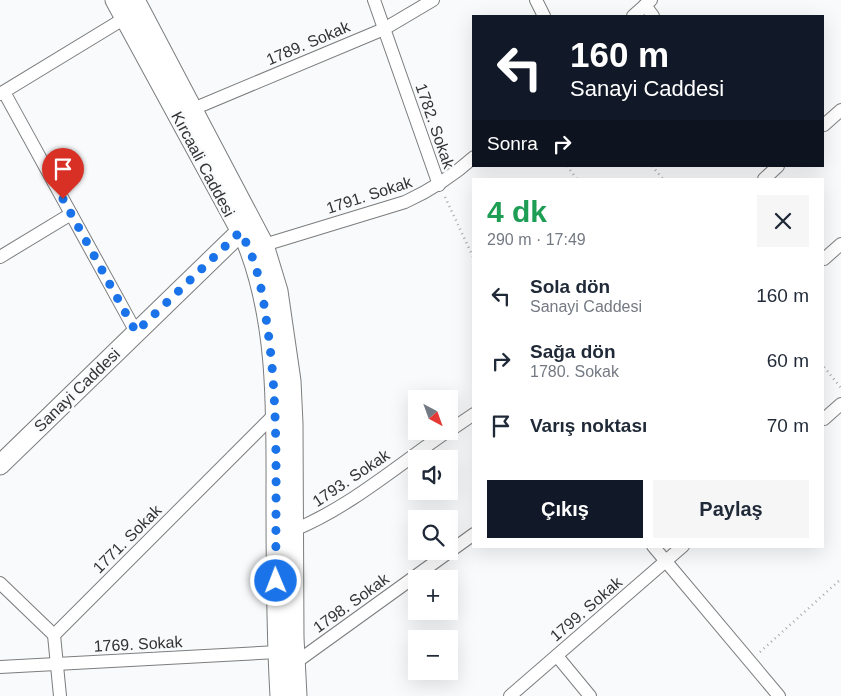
<!DOCTYPE html>
<html lang="tr">
<head>
<meta charset="utf-8">
<style>
  :root { --surface:#fff; --page:#f6f6f7; --text:#1f2937; --muted:#747a83; --accent:#111827 }
  body { margin:0; font-family:Helvetica,sans-serif; background:var(--page); color:var(--text); height:100vh; display:flex; flex-direction:column; font-size:19px; white-space:nowrap }
  * { box-sizing:border-box; margin:0 }
  p { font-size:16px; color:var(--muted) }
  .icon { flex:none; width:28px; height:28px; fill:none; stroke:currentColor; stroke-width:2; stroke-linecap:round; stroke-linejoin:round }
  .map { position:relative; flex:1; overflow:hidden }
  .details { position:absolute; left:472px; top:178px; width:352px; height:370px; display:flex; flex-direction:column; background:var(--surface); border-radius:0px; box-shadow:0 5px 20px #0002 }
  .details>* { flex:none }
  .top-card { position:absolute; left:472px; top:15px; width:352px; height:152px; border-radius:0px; box-shadow:0 5px 20px #0002; background:#111827; color:#fff; overflow:hidden }
  .needle { width:32px; rotate:139deg }
  .buttons { position:absolute; left:408px; top:390px; display:grid; gap:10px }
  .buttons a { display:grid; place-items:center; width:50px; height:50px; border-radius:0px; background:var(--surface); box-shadow:0 5px 20px #0002; font-size:25px }
  .pin { position:absolute; display:grid; place-items:center; width:42px; height:42px; color:#fff; margin:-51px -21px; border-radius:50% 50% 50% 0; rotate:-45deg; box-shadow:0 0 5px #0007 }
  .pin .icon { rotate:45deg }
  .me { position:absolute; width:55px; margin:-28px; rotate:359deg; stroke-linejoin:round; filter:drop-shadow(0 0 4px #0008) }
  .turn { display:flex; align-items:center; gap:18px; height:105px; padding:0 15px; font-size:22px }
  .turn .icon { width:65px; height:65px; stroke-width:2.5 }
  .turn b { display:block; font-size:35px; line-height:42px }
  .then { display:flex; align-items:center; height:48px; padding:0 15px; background:#0003; gap:10px; font-size:19px }
  .round { display:grid; place-items:center; flex:none; width:52px; height:52px; border-radius:0px; background:var(--page) }
  .overview { display:flex; align-items:center; justify-content:space-between; height:85px; padding:0 15px }
  h1 { font-size:30px; font-weight:800; line-height:38px; color:#1e9e55 }
  .primary-button { display:flex; gap:10px; margin-top:auto; padding:10px 15px }
  .primary-button a { flex:1; height:58px; border-radius:0px; background:var(--accent); color:#fff; font-size:20px; font-weight:800; line-height:58px; text-align:center }
  .primary-button a+a { background:var(--page); color:var(--text) }
  ul { padding:0; list-style:none }
  li { display:flex; align-items:center; gap:15px; height:65px; padding:0 15px }
  li div { flex:1 }
  li b { display:block; font-size:19px }
  li em { font-style:normal }
  .map>svg:first-child { display:block }
</style>
</head>
<body>
<div class="map">
<svg width="841" height="696" viewBox="0 0 841 696">
  <rect width="100%" height="100%" fill="#f9fafb"/>
  <g fill="none" stroke-linecap="round" stroke-linejoin="round">
    <g stroke="#7c7d7e" stroke-width="14">
      <g id="street">
        <polyline points="374,0 439,185"/>
        <polyline points="536,0 544,16"/>
        <polyline points="645,5 653,16"/>
        <polyline points="633,16 651,0"/>
        <polyline points="4,92 136,332"/>
        <polyline points="0,94 125,18"/>
        <polyline points="193,109 384,29 433,0"/>
        <polyline points="824,125 841,110"/>
        <polyline points="764,179 778,166"/>
        <path d="M264,245L405,202C431,190 453,176 474,157"/>
        <polyline points="0,257 71,214"/>
        <polyline points="824,259 841,244"/>
        <polyline points="824,419 841,404"/>
        <polyline points="449,431 474,414"/>
        <path d="M294,530C350,507 398,465 448,431"/>
        <polyline points="653,546 779,696"/>
        <polyline points="0,583 54,635 275,414"/>
        <polyline points="54,635 60,696"/>
        <polyline points="557,656 590,696"/>
        <polyline points="295,663 474,534"/>
        <polyline points="0,667 278,652"/>
        <polyline points="510,696 683,546"/>
      </g>
    </g>
    <g stroke="#7c7d7e" stroke-width="21">
      <g id="secondary">
        <path d="M115,0L246,241C279,322 276,414 276,499C276,565 276,630 280,696"/>
        <polyline points="135,0 264,245 278,291 291,381 293,424 294,638 297,696"/>
        <polyline points="0,465 240,232"/>
      </g>
    </g>
    <g stroke="#a8a9aa" stroke-width="2.5" stroke-dasharray="1 4" stroke-linecap="butt">
      <polyline points="567,166 577,179"/>
      <polyline points="652,166 663,179"/>
      <polyline points="445,197 474,259"/>
      <polyline points="824,367 841,388"/>
      <polyline points="760,652 841,579"/>
    </g>
    <use href="#street" stroke="#fff" stroke-width="12"/>
    <use href="#secondary" stroke="#fff" stroke-width="19"/>
  </g>
  <g fill="none" stroke-linecap="round" stroke-linejoin="round">
    <path stroke="#1a73e8" stroke-width="9" stroke-dasharray="0 16.2" d="M63,199L136,332L240,232C256,257 262,289 266,318C280,405 275,493 276,581"/>
  </g>
  <g text-anchor="middle" dominant-baseline="central" stroke-width="5" stroke-linejoin="round" paint-order="stroke">
    <g font-size="16" fill="#323333" stroke="#f9fafb">
      <text transform="translate(308 43) rotate(-23)">1789. Sokak</text>
      <text transform="translate(435 126) rotate(71)">1782. Sokak</text>
      <text transform="translate(203 164) rotate(62)">Kırcaali Caddesi</text>
      <text transform="translate(369 195) rotate(-18)">1791. Sokak</text>
      <text transform="translate(77 390) rotate(-44)">Sanayi Caddesi</text>
      <text transform="translate(351 478) rotate(-34)">1793. Sokak</text>
      <text transform="translate(127 539) rotate(-45)">1771. Sokak</text>
      <text transform="translate(351 603) rotate(-36)">1798. Sokak</text>
      <text transform="translate(586 609) rotate(-41)">1799. Sokak</text>
      <text transform="translate(138 644) rotate(-3)">1769. Sokak</text>
    </g>
  </g>
</svg>
<div class="buttons">
<a><svg class="needle" viewBox="-14 -14 28 28"><path d="M0-13l5 13h-10z" fill="#e53935"/><path d="M0 13l5-13h-10z" fill="#747a83"/></svg></a>
<a><svg class="icon" aria-label="sound" viewBox="0 0 24 24"><path d="M4 9h4l5-4v14l-5-4H4zM17 9q2 3 0 6"/></svg></a>
<a><svg class="icon" aria-label="search" viewBox="0 0 24 24"><circle cx="10" cy="10" r="6"/><path d="M15 15l6 6"/></svg></a>
<a>+</a>
<a>−</a>
</div>
<div class="pin" style="left:63px;top:199px;background:#d93025"><svg class="icon" aria-label="arrive" viewBox="0 0 24 24"><path d="M6 21V4h12l-3 4 3 4H6"/></svg></div>
<svg class="me" style="left:276px;top:581px" viewBox="-20 -20 40 40"><circle r="17" fill="#1a73e8" stroke="#fff" stroke-width="3"/><path d="M0-11L8 9 0 5-8 9z" fill="#fff"/></svg>
<div class="top-card">
<div class="turn"><svg class="icon" aria-label="left" viewBox="0 0 24 24"><path d="M17 20v-9H6M10 6l-5 5 5 5"/></svg><div><b>160 m</b>Sanayi Caddesi</div></div>
<div class="then">Sonra<svg class="icon" aria-label="right" viewBox="0 0 24 24"><path d="M7 20v-9h11M14 6l5 5-5 5"/></svg></div>
</div>
<section class="details">
<div class="overview"><div><h1>4 dk</h1><p>290 m · 17:49</p></div><a class="round"><svg class="icon" aria-label="close" viewBox="0 0 24 24"><path d="M6 6l12 12M18 6L6 18"/></svg></a></div>
<ul>
<li><svg class="icon" aria-label="left" viewBox="0 0 24 24"><path d="M17 20v-9H6M10 6l-5 5 5 5"/></svg><div><b>Sola dön</b><p>Sanayi Caddesi</p></div><em>160 m</em></li>
<li><svg class="icon" aria-label="right" viewBox="0 0 24 24"><path d="M7 20v-9h11M14 6l5 5-5 5"/></svg><div><b>Sağa dön</b><p>1780. Sokak</p></div><em>60 m</em></li>
<li><svg class="icon" aria-label="arrive" viewBox="0 0 24 24"><path d="M6 21V4h12l-3 4 3 4H6"/></svg><div><b>Varış noktası</b></div><em>70 m</em></li>
</ul>
<div class="primary-button"><a>Çıkış</a><a>Paylaş</a></div>
</section>
</div>
</body>
</html>
